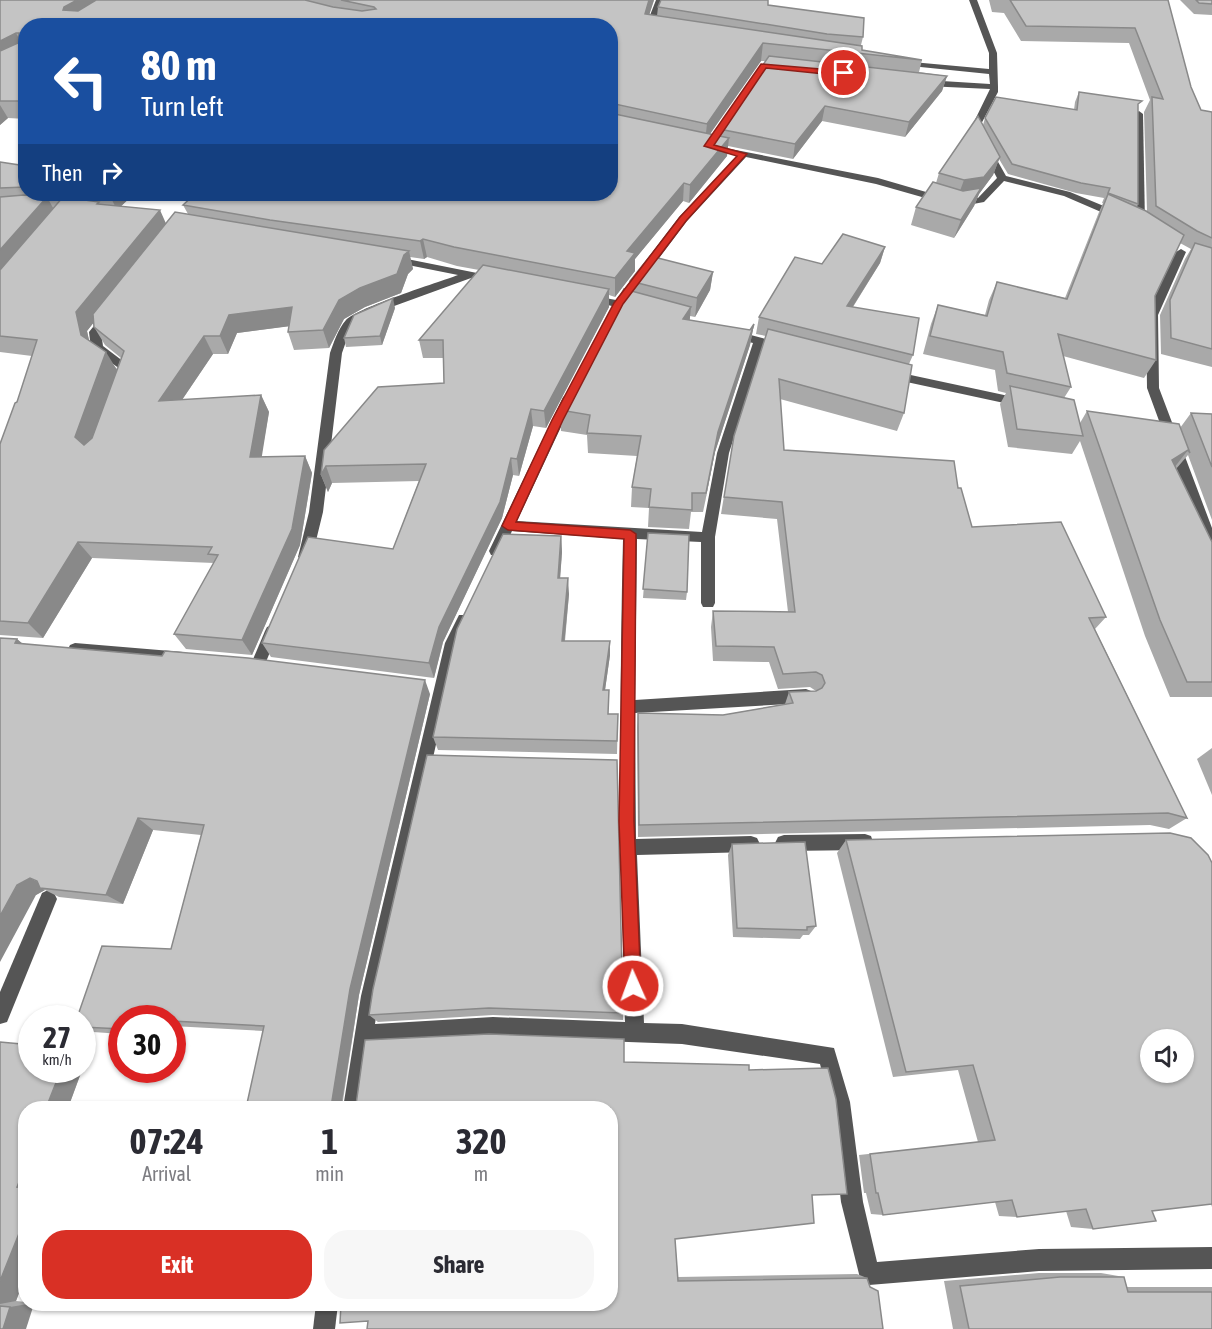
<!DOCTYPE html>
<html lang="en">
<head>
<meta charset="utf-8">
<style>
  :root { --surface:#fff; --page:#f7f7f7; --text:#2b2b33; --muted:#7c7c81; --accent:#d93025 }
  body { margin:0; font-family:"Asap Condensed",sans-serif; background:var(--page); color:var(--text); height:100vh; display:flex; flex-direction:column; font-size:22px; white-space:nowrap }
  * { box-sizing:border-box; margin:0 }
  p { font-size:20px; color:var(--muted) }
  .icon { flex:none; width:33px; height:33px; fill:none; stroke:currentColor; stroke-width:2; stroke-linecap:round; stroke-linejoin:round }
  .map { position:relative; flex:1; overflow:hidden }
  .details { position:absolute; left:18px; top:1101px; width:600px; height:210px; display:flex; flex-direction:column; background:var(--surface); border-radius:24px; box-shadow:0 2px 4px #0004 }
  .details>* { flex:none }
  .guide { position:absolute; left:18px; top:18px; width:600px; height:183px; border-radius:24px; box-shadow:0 2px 4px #0004; background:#1a4fa0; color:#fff; overflow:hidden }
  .tools { position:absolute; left:1140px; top:1029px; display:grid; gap:12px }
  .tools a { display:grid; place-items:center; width:54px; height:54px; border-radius:50%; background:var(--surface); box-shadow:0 2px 4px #0004; font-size:30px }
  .speed { position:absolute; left:18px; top:1005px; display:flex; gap:12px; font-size:30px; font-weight:700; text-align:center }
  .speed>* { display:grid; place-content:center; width:78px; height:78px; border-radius:50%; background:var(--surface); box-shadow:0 2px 4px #0004; line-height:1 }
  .speed small { font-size:15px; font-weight:400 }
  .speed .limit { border:9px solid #d22; background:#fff; color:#111 }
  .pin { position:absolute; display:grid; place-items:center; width:51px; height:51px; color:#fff; margin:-26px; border:3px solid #fff; border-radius:50%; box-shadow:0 2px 6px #0007 }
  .me { position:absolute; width:66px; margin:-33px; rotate:358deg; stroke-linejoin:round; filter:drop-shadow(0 0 4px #0008) }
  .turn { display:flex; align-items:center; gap:21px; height:126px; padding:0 24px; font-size:27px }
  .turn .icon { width:78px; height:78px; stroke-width:2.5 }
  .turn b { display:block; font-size:42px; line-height:51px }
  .then { display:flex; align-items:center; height:57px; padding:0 24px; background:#0003; gap:12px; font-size:22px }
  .eta { display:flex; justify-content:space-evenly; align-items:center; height:102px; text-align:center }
  .eta b { font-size:36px; font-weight:700; line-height:42px }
  .action { display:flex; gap:12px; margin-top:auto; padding:12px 24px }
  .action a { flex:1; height:69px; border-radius:24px; background:var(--accent); color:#fff; font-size:24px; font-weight:700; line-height:69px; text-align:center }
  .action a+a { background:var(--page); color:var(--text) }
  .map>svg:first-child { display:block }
</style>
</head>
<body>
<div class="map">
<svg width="1212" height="1329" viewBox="0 0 1212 1329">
  <rect width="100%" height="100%" fill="#fff"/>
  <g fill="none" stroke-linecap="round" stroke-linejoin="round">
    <g fill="#555" fill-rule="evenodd">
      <polygon points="656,0 664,0 653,27 658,29 654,31 645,28"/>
      <polygon points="969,0 977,0 997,53 998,87 998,92 979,128 1006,176 1070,192 1123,214 1123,218 1115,218 1064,196 1004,181 984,202 957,207 876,184 746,157 687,221 626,302 640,306 640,310 622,308 617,310 612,306 585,300 585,296 589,295 616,300 679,217 738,155 705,148 705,144 878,178 957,201 978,198 997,178 971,128 990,89 926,86 922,83 926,80 990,84 989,74 901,65 897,63 901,61 989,69 989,53"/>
      <polygon points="1139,111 1143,114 1145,224 1140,227 1135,224 1135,114"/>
      <polygon points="1181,249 1186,252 1158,315 1159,388 1212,528 1212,551 1205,546 1147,388 1146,315 1176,252"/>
      <path d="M392,256L492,276L497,279L492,282L471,278L375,313L355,323L349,333L342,353L323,512L312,557L305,562L298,557L309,512L330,353C334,342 338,329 346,320C359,307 437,283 458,275L388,261L387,259Z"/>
      <polygon points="109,311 115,314 101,332 103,346 132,368 126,381 122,382 116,378 120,369 91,348 89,332 105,312"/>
      <path d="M732,330L788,345L790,348L784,352L763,346L729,453L715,537V603L713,607H703L701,603V542L637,539L635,700L806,689L811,691L814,696L811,701L806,703L635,713L636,839L751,836L757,838L760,844L757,850L751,852L637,855L644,1023L682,1024L834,1048L850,1102L863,1202L877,1262L1039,1249L1212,1247V1269L1039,1271L869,1285L861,1282L841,1202L830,1102L820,1064L682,1044L493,1037L372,1043L363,1108H343L361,996L445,643L459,615H469L471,619L459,643L379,996L375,1024L493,1017L625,1022C620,861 619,700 623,539L512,531L501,555H491L489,551L563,397L569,393L575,397L517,521L702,532L717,453L753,343L728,337L726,334Z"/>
      <polygon points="892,371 1023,399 1029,403 1023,407 888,378 888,372"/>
      <polygon points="272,625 277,627 279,631 265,664 263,668 258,670 253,668 251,664 265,631 267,627"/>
      <polygon points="75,643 183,652 188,654 190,658 188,662 183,664 75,655 70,653 68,649 70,645"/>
      <polygon points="865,834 871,836 873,842 871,848 865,850 784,851 778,849 775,843 778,837 784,835"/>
      <polygon points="48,890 54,893 57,899 7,1022 0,1024 0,992 42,893"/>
      <polygon points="316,1304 338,1304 335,1329 313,1329"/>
    </g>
  </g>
  <g fill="#a9a9a9" fill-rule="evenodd">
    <path d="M0,0H654L649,15L657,16L658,7L768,5L863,37L861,45L862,50L922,60L919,72L947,76L942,91L905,137L822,121L793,159L728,146L727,156L689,203L683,201L635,259V271L615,297L609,295V307L546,428L533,426L519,476L513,475L502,518L443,642L434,678L271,657L262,643L393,549L419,481L332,483L328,492L321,475L324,450L444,383L443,358H423L419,340L479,270L457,266L427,257L424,259L410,257L413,269L408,274L401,293L365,307L344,319L329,348L294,350L288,332L289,326L237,333L228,354H213L182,400L261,395L269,412L261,457L305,456L312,473L300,545L252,655L186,649L174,634L214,563L92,558L43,638L0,635V444L17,402L32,356L0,352V162L26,166V194H134L121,206L166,223L188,214L183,205L610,194V26H26V119L8,118L0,125ZM761,61H765L719,129V136L710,134ZM94,322V327L105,345L121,358L117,369L89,341L87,331Z"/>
    <polygon points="989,0 1168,0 1191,87 1201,110 1212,112 1212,367 1161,354 1160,315 1185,259 1191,249 1180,243 1155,296 1156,360 1144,378 1063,356 1071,387 1064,398 1080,423 1087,411 1180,428 1191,413 1212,414 1212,520 1188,455 1176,469 1212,542 1212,697 1170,697 1145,636 1080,441 1072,454 1008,447 1000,404 1006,393 998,391 995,370 923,354 931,324 938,305 985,315 989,300 997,282 1065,298 1099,212 1103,203 1102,203 1104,198 1076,193 1008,174 999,159 993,175 979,194 974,206 954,238 911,225 916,207 936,183 939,173 983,125 985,118 1074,110 1075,102 1079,92 1138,109 1138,204 1137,207 1147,211 1144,112 1150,100 1129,43 1021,41 1004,13 992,12"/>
    <polygon points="1180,0 1212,0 1212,15 1194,14"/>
    <polygon points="885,247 880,263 853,307 913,355 909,364 904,413 897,431 780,399 784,450 958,488 972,527 1106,617 1095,629 1187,818 1169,829 1150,825 638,837 637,727 638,713 723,715 785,704 789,692 816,691 810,687 778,689 769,662 713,661 711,627 713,611 788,612 777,519 721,514 734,436 766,336 756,334 759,317 822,264"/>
    <polygon points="713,272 710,290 695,317 690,316 689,320 750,330 754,324 750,345 715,452 703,512 691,512 689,529 648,527 649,508 631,507 632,487 637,456 588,453 587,435 561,431 560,410 630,290 630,281"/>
    <polygon points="395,308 382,345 346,347 344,338"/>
    <polygon points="648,533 687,592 686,600 643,598"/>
    <polygon points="561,536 562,552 560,578 569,594 565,641 610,655 605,690 609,690 608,714 618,714 617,754 438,750 433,737"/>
    <polygon points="17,639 23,644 430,694 359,995 342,1107 354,1107 624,1062 749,1070 812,1195 675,1239 678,1277 857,1274 867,1278 367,1329 610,1108 246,1108 263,1031 172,1026 172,1018 122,1018 122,1034 93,1032 82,1029 82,1018 171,949 201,835 153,830 123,904 59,897 45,890 36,895"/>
    <polygon points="1212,748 1212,795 1197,759"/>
    <polygon points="617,760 623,1013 623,1020 493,1015 378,1022 369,1015"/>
    <polygon points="846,840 1212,863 1212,1207 1211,1204 1152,1211 1093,1229 1071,1227 1066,1211 1017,1217 999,1216 995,1202 883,1215 871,1214 866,1193 864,1193 859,1155 978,1142 958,1070 893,1077 837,853"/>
    <polygon points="732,844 816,926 809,935 803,935 800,939 733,937 728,855"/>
    <polygon points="0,1042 32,1070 82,1070 68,1108 26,1108 26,1274 16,1301 26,1302 26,1304 34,1304 0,1329"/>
    <polygon points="1039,1273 1101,1273 1124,1277 1127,1287 1212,1287 1212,1329 953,1329 944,1281"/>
  </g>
  <g fill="#898989">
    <polygon points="77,0 114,0 72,24 63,10 64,7"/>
    <polygon points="649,0 654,0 644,31 645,14"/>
    <polygon points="16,33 25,50 0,63 0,41"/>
    <polygon points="763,43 761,61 705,141 707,124"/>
    <polygon points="947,76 942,91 905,137 909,122"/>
    <polygon points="26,97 26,109 21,101"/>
    <polygon points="0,105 8,118 0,125"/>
    <polygon points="825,106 822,121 793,159 795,144"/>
    <polygon points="729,138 727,156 689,203 690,185"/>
    <polygon points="1000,157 993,175 979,194 974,206 954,238 961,220 957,199 964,180"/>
    <polygon points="684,183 683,201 635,259 635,271 615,297 615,278 627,251"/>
    <polygon points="109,194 134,194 117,210"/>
    <polygon points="47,197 57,215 0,282 0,250"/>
    <polygon points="160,210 168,228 87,331 92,353 81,335 76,312"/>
    <polygon points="423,239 427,257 424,259 420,241"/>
    <polygon points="885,247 880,263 843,322 847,306"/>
    <polygon points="409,251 413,269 408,274 401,293 365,307 344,319 329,348 323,330 339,300"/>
    <polygon points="713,272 710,290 695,317 697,298"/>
    <polygon points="609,289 609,307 546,428 544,411"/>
    <polygon points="393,298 395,308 382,345 380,336"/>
    <polygon points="292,307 299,325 237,333 228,354 220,336 229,315"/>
    <polygon points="691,307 689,328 683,319"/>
    <polygon points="754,324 750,345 715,452 703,512 718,432"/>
    <polygon points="204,336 213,354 169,419 159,401"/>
    <polygon points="106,352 117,370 88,454 75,437"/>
    <polygon points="261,395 269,412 259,474 250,457"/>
    <polygon points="531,409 533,426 519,476 517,459"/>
    <polygon points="1188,450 1174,468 1172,460"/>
    <polygon points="305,456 312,473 300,545 252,655 242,640"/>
    <polygon points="511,458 513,475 502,518 443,642 434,678 429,663 439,627"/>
    <polygon points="326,466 332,483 328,492 321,475"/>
    <polygon points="561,536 562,552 559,593 558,578"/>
    <polygon points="78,542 92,558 43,638 28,623"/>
    <polygon points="568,578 569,594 563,656 562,641"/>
    <polygon points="17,639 34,654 15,643"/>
    <polygon points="610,641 610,655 603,704 603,690"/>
    <polygon points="425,680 430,694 359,995 341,1108 331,1107 350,989"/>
    <polygon points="138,818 153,830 123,904 106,895"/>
    <polygon points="30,878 49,888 40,888 45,890 36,895 0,962 0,916 17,885"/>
    <polygon points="82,1051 88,1052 82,1068"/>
    <polygon points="61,1070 82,1070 68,1108 46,1108"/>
    <polygon points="26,1165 26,1187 17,1187"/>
    <polygon points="26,1216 26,1274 16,1301 0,1304 0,1281"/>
    <polygon points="28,1304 34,1304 26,1329 3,1329 10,1307"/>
  </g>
  <g fill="#c4c4c4" stroke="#898989" stroke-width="1.5" fill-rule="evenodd">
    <polygon points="0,0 77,0 64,7 63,10 78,11 96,0 305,0 333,7 362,11 376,9 374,7 341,0 649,0 645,14 862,46 862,50 922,60 763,43 707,124 610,103 610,26 26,26 26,97 21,101 0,101 0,51 18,43 19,33 16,33 0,41"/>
    <polygon points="661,0 768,0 768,5 864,18 863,37 827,34 658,7"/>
    <polygon points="1010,0 1168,0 1191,87 1201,110 1212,112 1212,238 1197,231 1156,206 1152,97 1163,99 1135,28 1026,26"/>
    <polygon points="1196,0 1212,0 1212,4 1199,3"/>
    <polygon points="769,56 947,76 909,122 825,106 795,144 719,129"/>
    <polygon points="1079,92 1142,101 1138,104 1138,204 1108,193 1110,188 1081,183 1012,164 985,118 996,97 1077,110"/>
    <polygon points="610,113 729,138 690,185 684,183 627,251 635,253 615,278 454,247 423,239 420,241 270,220 183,205 195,194 610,194"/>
    <polygon points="978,116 1000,157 984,177 964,180 939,173"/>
    <polygon points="0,162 26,166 26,187 0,188"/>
    <polygon points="933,182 963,191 981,188 961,220 916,207"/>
    <polygon points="1108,194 1146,211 1184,235 1155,296 1156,360 1058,334 1071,387 1007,373 1003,352 930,336 938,305 987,316 997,282 1067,299"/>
    <polygon points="24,195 47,197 0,250 0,197"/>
    <polygon points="63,197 99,202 97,204 160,210 76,312 81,335 106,352 75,437 84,445 92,438 124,351 94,327 93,314 175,212 409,251 404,255 397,274 360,288 339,300 323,330 288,332 292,307 229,315 220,336 204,336 159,401 261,395 250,457 305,456 292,529 242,640 174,634 218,555 208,554 212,547 78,542 28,623 0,621 0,444 15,403 17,402 37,340 0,336 0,270"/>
    <polygon points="843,234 885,247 847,306 919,318 913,355 759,317 795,257 822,264"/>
    <polygon points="1195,243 1212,248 1212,349 1171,338 1170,300"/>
    <polygon points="650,256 713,272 697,298 630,281"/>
    <polygon points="483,265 609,289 544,411 531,409 517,459 511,458 500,502 439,627 429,663 262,643 308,537 393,549 426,464 326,466 321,475 324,450 378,387 444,383 443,340 419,340"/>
    <polygon points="624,289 691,307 683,319 750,330 754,324 718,432 706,493 692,493 692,510 649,507 651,489 632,487 641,436 587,433 590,415 560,410"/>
    <polygon points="393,298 380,336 344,338 354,315"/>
    <polygon points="768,329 912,365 904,413 779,379 784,450 954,461 958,488 961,488 972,527 1061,522 1106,617 1089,618 1187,818 1168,813 639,825 638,713 723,715 793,703 789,692 816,691 822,688 825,683 822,675 816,672 783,674 774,647 716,646 713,611 795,612 782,502 724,497 734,436"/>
    <polygon points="1010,386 1074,400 1083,436 1017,429"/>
    <polygon points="1087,411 1179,424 1190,453 1188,450 1172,460 1212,542 1212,682 1187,682 1160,620"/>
    <polygon points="1191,413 1212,414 1212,467"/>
    <polygon points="648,533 689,535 687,592 643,589"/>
    <polygon points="503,534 561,536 558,578 568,578 562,641 610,641 603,690 609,690 608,714 618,714 617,741 433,737 457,629"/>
    <polygon points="0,638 17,639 15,643 162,656 165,651 248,658 425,680 350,989 331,1107 354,1107 356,1105 365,1040 489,1034 624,1039 624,1062 749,1065 749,1070 828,1068 836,1099 847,1194 812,1195 814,1223 675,1239 678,1281 867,1278 870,1287 878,1291 883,1329 367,1329 368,1321 340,1323 341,1304 610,1304 610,1108 246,1108 264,1026 172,1021 172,1018 122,1018 122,1029 82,1027 82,1018 77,1018 102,946 171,949 204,825 138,818 106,895 40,888 37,881 30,878 17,885 0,916"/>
    <polygon points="427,755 617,760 623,1013 489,1008 369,1015 373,989"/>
    <path d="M1170,833L1191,838L1208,855L1212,863V1204L1152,1211L1156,1221L1093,1229L1086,1209L1017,1217L1012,1200L883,1215L878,1193H876L870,1154L995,1140L973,1065L906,1072L846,840ZM1150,1040H1184V1072H1150Z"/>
    <polygon points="805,842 816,926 807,927 807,930 737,928 732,844"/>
    <polygon points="0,1042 32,1045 32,1070 61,1070 46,1108 26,1108 26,1165 17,1187 26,1188 26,1216 0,1281"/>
    <polygon points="1060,1277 1124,1277 1128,1292 1212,1292 1212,1329 969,1329 960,1286"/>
    <polygon points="0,1306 10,1307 3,1329 0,1329"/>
  </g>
  <polygon fill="#d93025" stroke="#8d1f18" stroke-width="1.5" points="761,64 844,71 847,73 844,76 766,68 714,145 747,154 686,221 623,304 563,420 516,522 630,530 636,534 634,821 641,986 639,992 633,994 627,992 625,986 619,821 624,539 508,530 502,526 552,420 614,303 680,217 737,156 704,146"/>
</svg>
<div class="tools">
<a><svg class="icon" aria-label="sound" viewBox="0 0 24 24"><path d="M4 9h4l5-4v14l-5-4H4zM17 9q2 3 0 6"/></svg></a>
</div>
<div class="speed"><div>27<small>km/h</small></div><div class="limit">30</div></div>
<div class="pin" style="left:844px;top:73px;background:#d93025"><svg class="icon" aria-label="arrive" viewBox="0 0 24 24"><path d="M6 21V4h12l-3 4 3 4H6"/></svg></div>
<svg class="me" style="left:633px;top:986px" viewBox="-20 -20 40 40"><circle r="17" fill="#d93025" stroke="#fff" stroke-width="3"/><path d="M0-11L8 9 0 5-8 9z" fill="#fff"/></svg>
<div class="guide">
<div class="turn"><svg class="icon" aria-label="left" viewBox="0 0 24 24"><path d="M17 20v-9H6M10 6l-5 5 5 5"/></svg><div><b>80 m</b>Turn left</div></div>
<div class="then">Then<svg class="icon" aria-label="right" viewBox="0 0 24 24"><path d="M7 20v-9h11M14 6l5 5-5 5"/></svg></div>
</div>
<section class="details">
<div class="eta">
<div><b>07:24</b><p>Arrival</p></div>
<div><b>1</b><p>min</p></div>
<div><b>320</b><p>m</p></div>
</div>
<div class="action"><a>Exit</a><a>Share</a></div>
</section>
</div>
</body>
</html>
